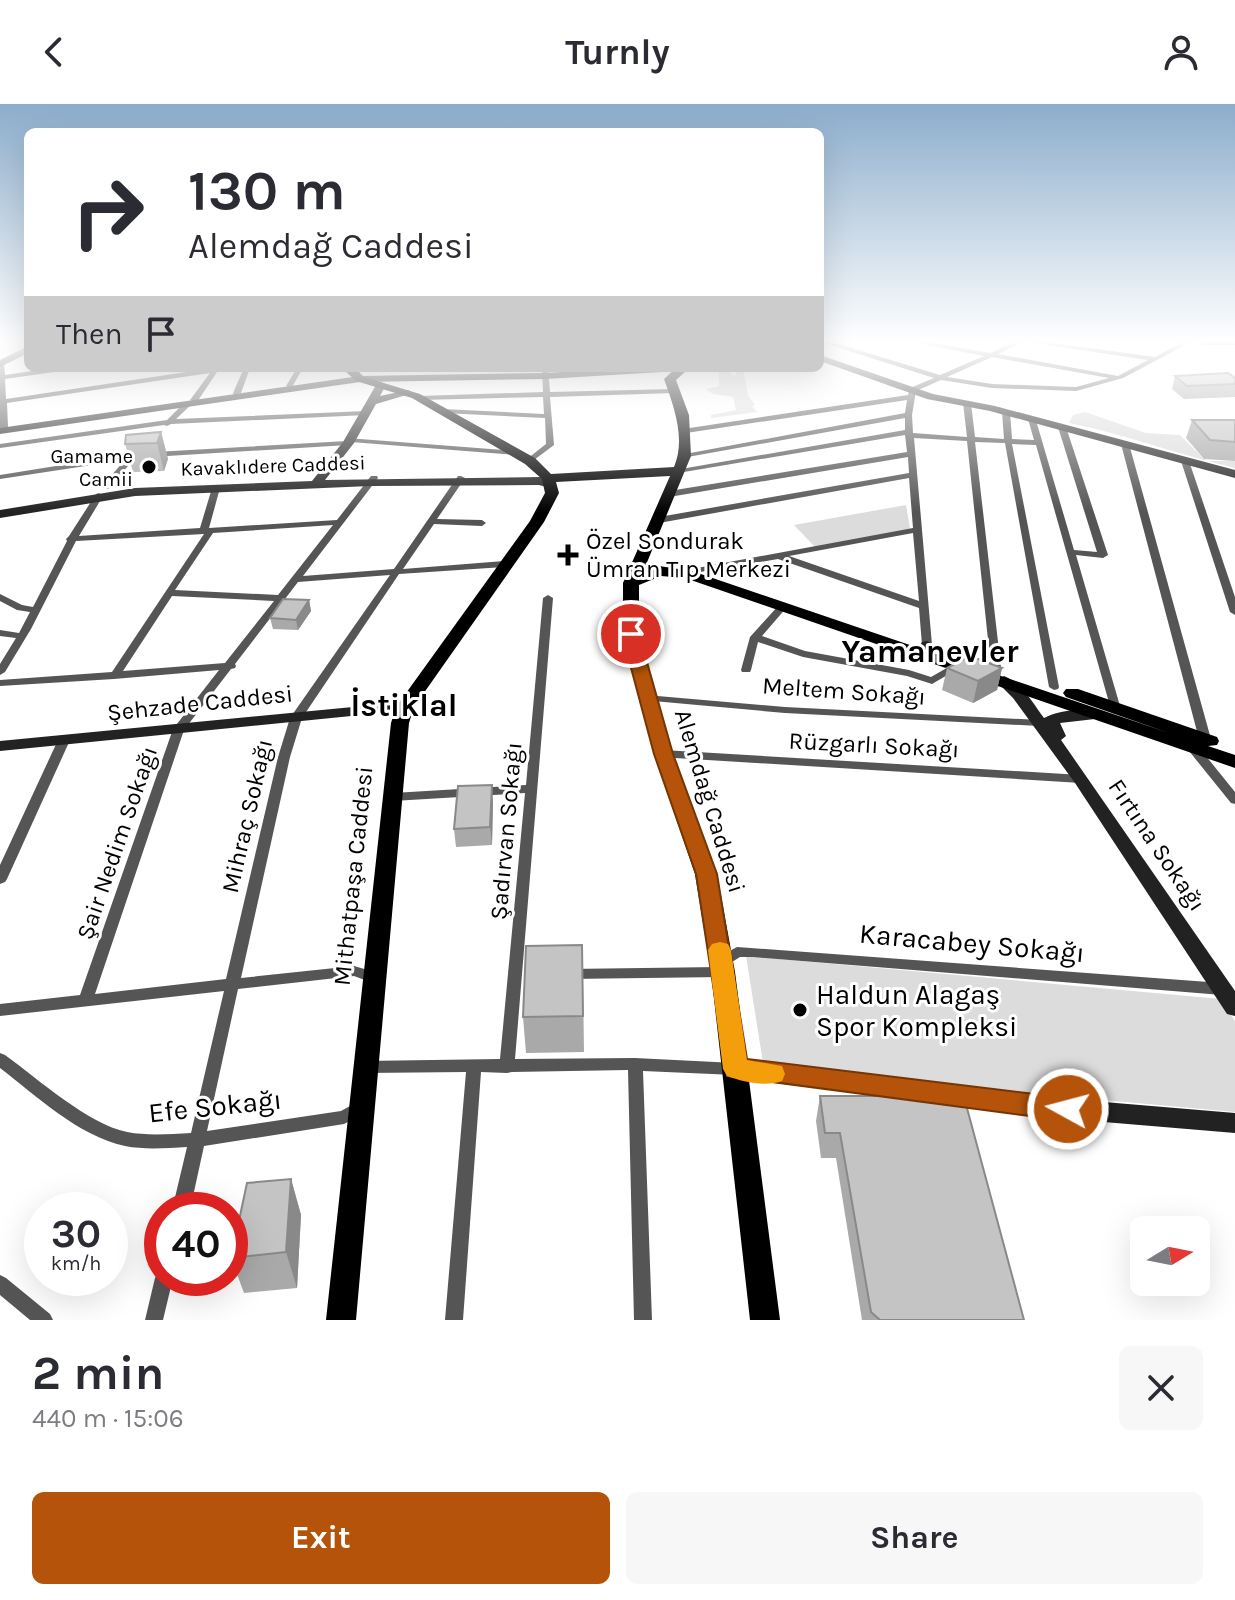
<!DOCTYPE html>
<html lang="en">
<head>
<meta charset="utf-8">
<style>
  :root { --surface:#fff; --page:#f7f7f7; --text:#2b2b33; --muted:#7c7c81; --accent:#b45309 }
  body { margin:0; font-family:Karla,sans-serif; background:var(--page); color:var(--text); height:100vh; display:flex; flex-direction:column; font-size:30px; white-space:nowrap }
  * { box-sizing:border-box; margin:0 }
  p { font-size:26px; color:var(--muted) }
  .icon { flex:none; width:44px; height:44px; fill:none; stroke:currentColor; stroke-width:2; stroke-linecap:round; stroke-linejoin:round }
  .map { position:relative; height:1216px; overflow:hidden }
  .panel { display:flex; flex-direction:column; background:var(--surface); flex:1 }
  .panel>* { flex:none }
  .hud { position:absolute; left:24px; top:24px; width:800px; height:244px; border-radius:12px; box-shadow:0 8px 32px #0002; background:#fff; color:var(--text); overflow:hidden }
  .needle { width:52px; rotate:80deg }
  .buttons { position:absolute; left:1130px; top:1112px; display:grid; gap:16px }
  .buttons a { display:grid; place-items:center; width:80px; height:80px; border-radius:12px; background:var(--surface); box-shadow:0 8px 32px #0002; font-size:40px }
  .speed { position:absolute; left:24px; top:1088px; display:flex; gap:16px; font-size:40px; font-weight:700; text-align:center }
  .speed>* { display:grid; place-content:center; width:104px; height:104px; border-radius:50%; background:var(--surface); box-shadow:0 8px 32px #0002; line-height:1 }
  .speed small { font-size:20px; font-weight:400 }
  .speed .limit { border:12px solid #d22; background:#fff; color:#111 }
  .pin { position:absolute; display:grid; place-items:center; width:68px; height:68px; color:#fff; margin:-34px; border:4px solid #fff; border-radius:50%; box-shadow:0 2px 8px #0007 }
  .me { position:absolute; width:88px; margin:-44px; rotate:277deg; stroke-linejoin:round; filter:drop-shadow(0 0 6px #0008) }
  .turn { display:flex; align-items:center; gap:28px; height:168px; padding:0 32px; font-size:36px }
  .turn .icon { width:104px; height:104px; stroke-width:2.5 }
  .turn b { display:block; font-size:56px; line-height:68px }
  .then { display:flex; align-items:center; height:76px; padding:0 32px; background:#0003; gap:16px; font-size:30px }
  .round { display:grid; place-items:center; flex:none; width:84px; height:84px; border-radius:12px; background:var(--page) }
  .headline { display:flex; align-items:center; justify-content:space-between; height:136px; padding:0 32px }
  h1 { font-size:48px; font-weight:700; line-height:60px }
  .button { display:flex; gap:16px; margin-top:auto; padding:16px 32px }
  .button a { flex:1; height:92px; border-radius:12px; background:var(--accent); color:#fff; font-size:32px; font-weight:700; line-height:92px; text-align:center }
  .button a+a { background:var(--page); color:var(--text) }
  header { display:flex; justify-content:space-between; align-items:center; height:104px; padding:0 32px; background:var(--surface); font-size:36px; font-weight:700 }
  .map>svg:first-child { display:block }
</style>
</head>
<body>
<header><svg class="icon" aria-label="back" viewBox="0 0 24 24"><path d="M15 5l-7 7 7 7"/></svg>Turnly<svg class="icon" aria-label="person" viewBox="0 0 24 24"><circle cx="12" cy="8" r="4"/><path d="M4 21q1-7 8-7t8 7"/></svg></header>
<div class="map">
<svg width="1235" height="1216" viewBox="0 0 1235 1216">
  <rect width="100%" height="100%" fill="#fff"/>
  <g fill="#dcdcdc">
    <polygon points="730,264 731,271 736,272 736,264 743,264 748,291 755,301 752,302 757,308 711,314 711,311 736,306 733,293 713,290 706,285 719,282 719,267"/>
    <path d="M1085,308L1146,329L1180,331L1206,357H1235V364C1179,351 1125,330 1069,319L1073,311Z"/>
    <polygon points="906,401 910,425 815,443 794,421"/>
    <polygon points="746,852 1221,895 1235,917 1235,1008 764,965"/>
  </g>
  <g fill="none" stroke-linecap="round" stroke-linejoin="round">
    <g fill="#555" fill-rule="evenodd">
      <path d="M821,238H832L940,271L984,252L913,238H929L990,249L1014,238H1023L998,250L1118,272L1148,256L1027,238H1047L1155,253L1182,238H1191L1123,274L1076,287L992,284L941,276L916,287L912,311L913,329L967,333L963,299L967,297L971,299L975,333L1004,335L1002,308L1006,306L1010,308L1012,335L1034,336L1028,315L1035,313L1074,446L1097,448L1058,323L1062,321L1066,323L1108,451L1103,454L1076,451L1120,602L1119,604L1115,605L1110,602L1036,341L1012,340L1059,583L1058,585L1054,586L1049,583L1005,339L975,338L1001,564L1000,566L996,567L991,564L967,337L914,334L932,541L931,543L927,544L922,541L919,504L778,455L694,469V465L697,464L913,424L909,374L659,419L655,416L659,413L909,369L908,353L669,393L665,390L669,387L907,348L905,331L678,369V365H681L905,326V314L682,354V350H685L905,309L907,296L686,329H683V325L908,291L910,284L934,274ZM992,253L1109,274L1076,283L992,280L947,273ZM913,429L919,497L789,452Z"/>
      <polygon points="0,257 4,259 5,271 53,264 71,264 68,266 5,275 6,295 213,264 219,265 197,298 194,298 190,296 210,269 7,299 8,323 0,327"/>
      <polygon points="244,264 250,264 241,289 234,291 233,289"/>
      <polygon points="297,264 303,264 292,283 288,283 286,282"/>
      <polygon points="542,264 548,264 550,288 673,285 677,287 673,289 550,293 554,341 530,359 526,357 527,355 546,340 545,314 443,309 439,307 443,305 544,310 543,293 419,296 415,294 419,292 543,288"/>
      <polygon points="185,298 192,300 176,315 366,307 370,309 366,311 171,320 167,322 164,321 0,344 0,340 167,316"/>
      <polygon points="347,334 516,347 520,349 516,351 351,338 348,341 135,354 108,385 105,385 101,383 125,356 0,375 0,371 130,350 134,348 137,349 347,337"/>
      <polygon points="1122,338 1129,340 1211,635 1209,637 1201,637 1199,635 1121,340"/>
      <polygon points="1182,355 1189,357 1235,493 1235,511 1230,508 1181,357"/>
      <path d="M371,372H377L378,374L303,472L394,465L458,372H461L465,374L437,415L482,416L486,419L482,422L434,420L403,465L504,457L509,460L504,463L399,470L302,614L290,653L241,874L354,862L378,869L380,873L378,877L373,879L354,872L238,885L207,1027L341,1007L359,997L365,999L367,1004L365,1009L344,1020L204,1042L190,1106H172L187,1043C167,1044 145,1046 125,1042C77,1031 38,993 0,964V949L5,951C38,975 88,1020 127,1028C148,1032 170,1030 191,1029L224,887L0,912V900L80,891L173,625L219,566L114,575L0,582V576L112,568L204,430L76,437L31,525L5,568L0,571V560L16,534L0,532V526L19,529L30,508L17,506L0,497V490L22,501L33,503L67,437L66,435L69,432L96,390L99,389L103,392L79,432L200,424L212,384L216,382L220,384L209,424L337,416ZM333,421L278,491L175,486L213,429ZM390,471L290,614L278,653L226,875L95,890L184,626L231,565L235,564L236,562L235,560L298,478ZM172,492L274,497L225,559L123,567Z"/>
      <polygon points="548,491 553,494 515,955 635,954 735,959 740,960 743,965 740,970 735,971 643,967 652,1216 634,1216 628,966 512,968 507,969 481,968 463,1216 445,1216 466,968 364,969 359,968 356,963 359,958 364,957 500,955 525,689 393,697 387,693 393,689 526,681 543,494"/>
      <polygon points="782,500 787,503 762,532 805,547 909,566 931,573 952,561 956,560 961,563 932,580 907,572 803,553 758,538 751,566 750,568 742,568 741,566 750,533 779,501"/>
      <polygon points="646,591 785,603 1040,616 1046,619 1040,622 785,609 642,596 641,594 642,592"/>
      <polygon points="64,632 70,636 7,775 5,778 0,780 0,761 58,636"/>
      <polygon points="1193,640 1197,641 1235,688 1235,700 1231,699 1189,647 1187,644 1189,641"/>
      <polygon points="663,646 1081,671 1087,675 1081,679 659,653 657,650 659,647"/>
      <polygon points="737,843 1222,879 1227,881 1229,885 1227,889 1222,891 753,853 740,853 724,863 728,864 730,868 728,872 723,873 568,875 563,874 561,870 563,866 568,865 719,863 715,858 717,854"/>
      <polygon points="162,1166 162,1174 173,1174 163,1216 145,1216 155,1174 158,1168"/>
      <polygon points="0,1171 6,1174 50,1210 53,1216 30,1216 0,1191"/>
    </g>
    <g fill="#222" fill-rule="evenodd">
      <polygon points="1198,238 1235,238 1235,241 1203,241"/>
      <polygon points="28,242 28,249 0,263 0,256"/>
      <polygon points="820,251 933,290 995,302 1235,366 1235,374 990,307 927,295 820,257"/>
      <polygon points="629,264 684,264 679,267 545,275 360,278 0,330 0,324 360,272 545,269"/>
      <polygon points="381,278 386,281 380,292 408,286 413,289 376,300 354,339 325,376 540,373 556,380 550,384 539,381 370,382 135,392 0,414 0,406 135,384 312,377 343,338 376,281"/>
      <polygon points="927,537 934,541 927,552 917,552 915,549 922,538"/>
      <path d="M1004,572C1022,579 1033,599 1044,614C1056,607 1092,601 1103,610L1095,615L1060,619L1066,632L1061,636L1235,887V912L1227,910L1075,679L1013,594L996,577Z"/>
      <polygon points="405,598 411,600 413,603 411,606 0,647 0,637"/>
      <polygon points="736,956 1068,995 1235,1009 1235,1029 1068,1015 736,974 728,972 725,965 728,958"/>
    </g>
    <path fill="#000" fill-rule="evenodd" d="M347,264H359L357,266L364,273L420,290L535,354L551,370L674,363C686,335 674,303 664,275L676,264H710L704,267H686L676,276L689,311L691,352L643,468L659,462L692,467L1169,629L1066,593L1063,589L1066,585H1078L1217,633L1219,637L1217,641L1208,642L1235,651V664L685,474L661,472L639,481V530L672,650L717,770L735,868L780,1216H750L711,868L695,770L654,650L623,530V479L670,372L556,378L559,389L544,418L414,603L409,619L356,1216H326L391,619L396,603L530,417L545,389L542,375L525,360L412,294L356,277L345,267Z"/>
  </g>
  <g fill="#a9a9a9">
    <polygon points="1175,272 1235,274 1235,293 1184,295 1172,285"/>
    <polygon points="1192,316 1235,316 1235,357 1204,355 1186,334"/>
    <polygon points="161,328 168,355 164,367 133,368 125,340"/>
    <polygon points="309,496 311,507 298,526 273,525 270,514"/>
    <polygon points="947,564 1002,564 997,586 973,599 942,586"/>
    <polygon points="493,698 492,741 456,743 454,725"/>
    <polygon points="583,877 584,948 526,949 523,913"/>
    <polygon points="875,987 907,992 1024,1216 862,1216 836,1054 821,1054 816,1017 820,992 874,992"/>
    <polygon points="291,1075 301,1111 297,1184 244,1189 231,1154"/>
  </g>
  <g fill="#898989">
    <polygon points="161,328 168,355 164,367 157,339"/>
    <polygon points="309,496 311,507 298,526 296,516"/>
    <polygon points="1002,564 997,586 973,599 978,577"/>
    <polygon points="492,681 493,698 492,741 490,723"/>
    <polygon points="291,1075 301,1111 297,1184 286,1148"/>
  </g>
  <g fill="#c4c4c4" stroke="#898989" stroke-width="2">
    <polygon points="1228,269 1235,274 1235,280 1187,282 1175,272"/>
    <polygon points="1192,316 1235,316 1235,338 1210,336"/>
    <polygon points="161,328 157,339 125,340 126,331"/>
    <polygon points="283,495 309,496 296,516 270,514"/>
    <polygon points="970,552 1002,564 978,577 947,564"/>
    <polygon points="492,681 490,723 454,725 458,682"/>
    <polygon points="582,841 583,912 523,913 526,842"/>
    <polygon points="875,987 906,987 907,992 964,993 1024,1216 880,1216 871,1208 840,1029 825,1029 820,992 876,992"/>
    <polygon points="291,1075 286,1148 231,1154 247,1079"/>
  </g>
  <linearGradient id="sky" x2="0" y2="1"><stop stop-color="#8cadcc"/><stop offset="0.58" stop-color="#fff"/><stop offset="1" stop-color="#fff" stop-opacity="0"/></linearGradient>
  <rect width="1235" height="409" fill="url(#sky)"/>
  <polygon fill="#b45309" stroke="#753606" stroke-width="2" points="631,525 639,530 673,650 717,770 747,955 1068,994 1077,997 1081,1005 1077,1013 1068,1017 727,972 696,770 654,650 622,530"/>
  <path fill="#f59e0b" d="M720,838L728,840L731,846L747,956L782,962L785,970L782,977C766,983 743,978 727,972L723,965L708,846L712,840Z"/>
  <g fill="#000" stroke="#fff" stroke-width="3">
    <circle cx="149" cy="363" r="8"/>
    <path d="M564 439h8v8h8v8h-8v8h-8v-8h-8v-8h8z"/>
    <circle cx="800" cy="906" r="8"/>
  </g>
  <g text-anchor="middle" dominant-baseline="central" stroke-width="6" stroke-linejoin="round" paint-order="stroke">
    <g font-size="20" fill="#000" stroke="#fff" text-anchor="end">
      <text x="133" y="352">Gamame<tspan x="133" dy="23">Camii</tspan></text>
    </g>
    <g font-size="20" fill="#000" stroke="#fff">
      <text transform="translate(273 362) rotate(-2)">Kavaklıdere Caddesi</text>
    </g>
    <g font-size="24" fill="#000" stroke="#fff" text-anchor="start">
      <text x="586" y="437">Özel Sondurak<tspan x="586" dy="28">Ümran Tıp Merkezi</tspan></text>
    </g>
    <g font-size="24" fill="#000" stroke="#fff">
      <text transform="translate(844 587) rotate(4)">Meltem Sokağı</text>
      <text transform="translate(200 599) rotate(-6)">Şehzade Caddesi</text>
      <text transform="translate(874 641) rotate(3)">Rüzgarlı Sokağı</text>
      <text transform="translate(710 697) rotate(73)">Alemdağ Caddesi</text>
      <text transform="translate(247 712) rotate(-77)">Mihraç Sokağı</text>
      <text transform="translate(506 727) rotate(-85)">Şadırvan Sokağı</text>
      <text transform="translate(117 739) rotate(-71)">Şair Nedim Sokağı</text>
      <text transform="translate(1157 741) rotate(56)">Fırtına Sokağı</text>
      <text transform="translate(353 772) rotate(-84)">Mithatpaşa Caddesi</text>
    </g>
    <g font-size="28" fill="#000" stroke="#fff">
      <text transform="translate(972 839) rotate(5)">Karacabey Sokağı</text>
      <text transform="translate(215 1002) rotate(-6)">Efe Sokağı</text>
    </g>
    <g font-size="28" fill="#000" stroke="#fff" text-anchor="start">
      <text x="816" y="890">Haldun Alagaş<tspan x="816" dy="32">Spor Kompleksi</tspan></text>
    </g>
    <g font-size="32" font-weight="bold" fill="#000" stroke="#fff">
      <text x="930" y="547">Yamanevler</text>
      <text x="404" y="601">İstiklal</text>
    </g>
  </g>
</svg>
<div class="buttons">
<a><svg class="needle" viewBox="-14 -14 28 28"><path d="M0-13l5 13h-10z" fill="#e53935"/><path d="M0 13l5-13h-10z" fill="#7c7c81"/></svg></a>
</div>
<div class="speed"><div>30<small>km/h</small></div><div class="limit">40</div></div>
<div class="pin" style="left:631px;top:530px;background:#d93025"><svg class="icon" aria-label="arrive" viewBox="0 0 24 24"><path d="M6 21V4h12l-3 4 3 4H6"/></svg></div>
<svg class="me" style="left:1068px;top:1005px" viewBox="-20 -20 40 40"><circle r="17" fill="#b45309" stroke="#fff" stroke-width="3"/><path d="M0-11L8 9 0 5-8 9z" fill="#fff"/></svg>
<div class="hud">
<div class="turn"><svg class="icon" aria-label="right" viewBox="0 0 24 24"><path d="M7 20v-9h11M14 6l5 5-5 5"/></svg><div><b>130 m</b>Alemdağ Caddesi</div></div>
<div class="then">Then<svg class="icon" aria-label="arrive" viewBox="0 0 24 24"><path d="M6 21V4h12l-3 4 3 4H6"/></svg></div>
</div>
</div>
<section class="panel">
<div class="headline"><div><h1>2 min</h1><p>440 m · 15:06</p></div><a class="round"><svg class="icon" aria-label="close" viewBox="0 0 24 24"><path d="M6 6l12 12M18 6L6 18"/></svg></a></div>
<div class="button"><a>Exit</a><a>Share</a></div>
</section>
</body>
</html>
